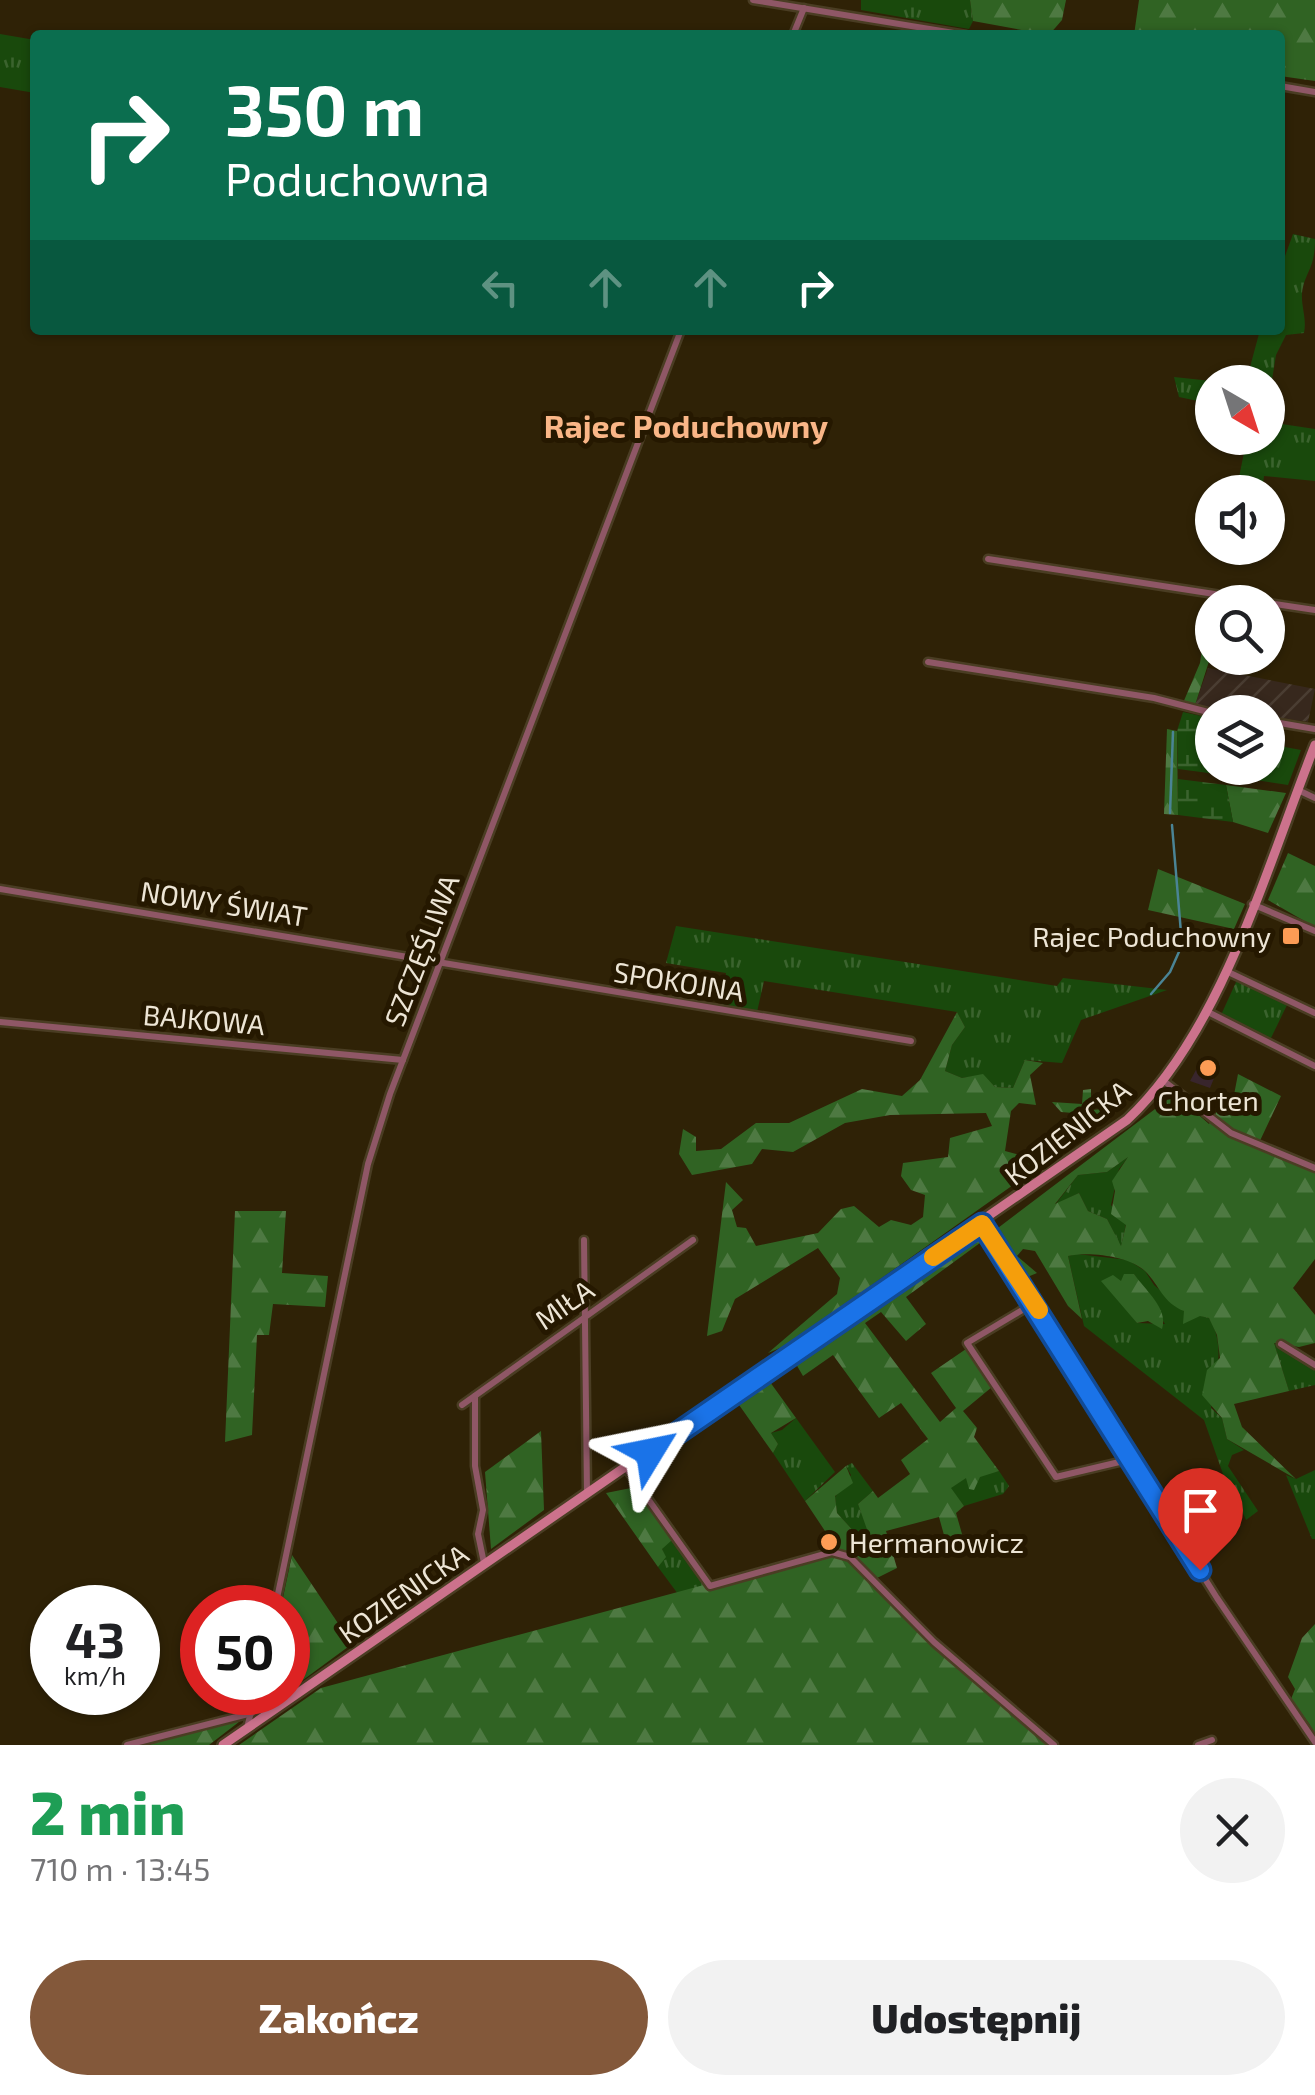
<!DOCTYPE html>
<html lang="pl">
<head>
<meta charset="utf-8">
<style>
  :root { --surface:#fff; --page:#f2f2f2; --text:#202124; --muted:#757577; --accent:#83583a }
  body { margin:0; font-family:"Exo 2",sans-serif; background:var(--page); color:var(--text); height:100vh; display:flex; flex-direction:column; font-size:38px; white-space:nowrap }
  * { box-sizing:border-box; margin:0 }
  p { font-size:32px; color:var(--muted) }
  .icon { flex:none; width:55px; height:55px; fill:none; stroke:currentColor; stroke-width:2; stroke-linecap:round; stroke-linejoin:round }
  .map { position:relative; height:1745px; overflow:hidden }
  .panel { display:flex; flex-direction:column; background:var(--surface); flex:1 }
  .panel>* { flex:none }
  .hud { position:absolute; left:30px; top:30px; width:1255px; height:305px; border-radius:10px; box-shadow:0 2px 8px #0004; background:#0b6e4f; color:#fff; overflow:hidden }
  .needle { width:65px; rotate:141deg }
  .tools { position:absolute; left:1195px; top:365px; display:grid; gap:20px }
  .tools a { display:grid; place-items:center; width:90px; height:90px; border-radius:50%; background:var(--surface); box-shadow:0 2px 8px #0004; font-size:50px }
  .speed { position:absolute; left:30px; top:1585px; display:flex; gap:20px; font-size:50px; font-weight:700; text-align:center }
  .speed>* { display:grid; place-content:center; width:130px; height:130px; border-radius:50%; background:var(--surface); box-shadow:0 2px 8px #0004; line-height:1 }
  .speed small { font-size:25px; font-weight:400 }
  .speed .limit { border:15px solid #d22; background:#fff; color:#111 }
  .pin { position:absolute; display:grid; place-items:center; width:85px; height:85px; color:#fff; margin:-102px -42px; border-radius:50% 50% 50% 0; rotate:-45deg; box-shadow:0 0 10px #0007 }
  .pin .icon { rotate:45deg }
  .me { position:absolute; width:110px; margin:-55px; rotate:55deg; stroke-linejoin:round; filter:drop-shadow(0 0 8px #0008) }
  .turn { display:flex; align-items:center; gap:35px; height:210px; padding:0 30px; font-size:45px }
  .turn .icon { width:130px; height:130px; stroke-width:2.5 }
  .turn b { display:block; font-size:70px; line-height:85px }
  .lanes { display:flex; align-items:center; height:95px; padding:0 30px; background:#0003; justify-content:center; gap:50px; direction:ltr }
  .lanes .off { opacity:.35 }
  .round { display:grid; place-items:center; flex:none; width:105px; height:105px; border-radius:52px; background:var(--page) }
  .summary { display:flex; align-items:center; justify-content:space-between; height:170px; padding:0 30px }
  h1 { font-size:60px; font-weight:800; line-height:75px; color:#1e9e55 }
  .action { display:flex; gap:20px; margin-top:auto; padding:20px 30px }
  .action a { flex:1; height:115px; border-radius:60px; background:var(--accent); color:#fff; font-size:40px; font-weight:800; line-height:115px; text-align:center }
  .action a+a { background:var(--page); color:var(--text) }
  .map>svg:first-child { display:block }
</style>
</head>
<body>
<div class="map">
<svg width="1315" height="1745" viewBox="0 0 1315 1745">
  <defs>
    <pattern id="industrial-furrows" width="10" height="10" patternUnits="userSpaceOnUse" patternTransform="scale(2.5)"><rect width="10" height="10" fill="#37281d"/><path d="M-1 1l2-2M0 10L10 0M9 11l2-2" fill="none" stroke="#4a3d32"/></pattern>
    <pattern id="grass-tufts" width="24" height="20" patternUnits="userSpaceOnUse" patternTransform="scale(2.5)"><rect width="24" height="20" fill="#19490c"/><path d="M3 7l-1-3M5 7V3M7 7l1-3M15 17l-1-3M17 17v-4M19 17l1-3" fill="none" stroke="#3b632e"/></pattern>
    <pattern id="forest-firs" width="22" height="20" patternUnits="userSpaceOnUse" patternTransform="scale(2.5)"><rect width="22" height="20" fill="#306323"/><path d="M5 1l3.5 6h-7zM16 11l3.5 6h-7z" fill="#4e7942"/></pattern>
    <pattern id="wetland-marsh" width="20" height="14" patternUnits="userSpaceOnUse" patternTransform="scale(2.5)"><rect width="20" height="14" fill="#19490c"/><path d="M1 5h8M5 5V1M11 12h8M15 12V8" fill="none" stroke="#3b632e"/></pattern>
  </defs>
  <rect width="100%" height="100%" fill="#2f2206"/>
  <polygon fill="#38252c" points="1203,1057 1220,1064 1210,1088 1190,1081"/>
  <polygon fill="url(#industrial-furrows)" points="1208,668 1315,689 1308,722 1195,705"/>
  <g fill="url(#grass-tufts)" fill-rule="evenodd">
    <polygon points="861,0 970,0 973,21 969,29 861,10"/>
    <polygon points="0,34 35,40 35,93 0,87"/>
    <path d="M1293,234L1315,239C1315,270 1305,271 1302,293C1301,307 1307,318 1304,333L1286,335L1276,355L1268,405V382H1246L1260,330H1280V270Z"/>
    <polygon points="1174,377 1221,382 1212,382 1212,404 1179,397"/>
    <polygon points="1268,422 1315,429 1315,481 1264,476 1262,492 1236,492 1247,438 1268,438"/>
    <polygon points="1204,734 1212,735 1212,768 1268,768 1268,744 1301,750 1288,785 1201,772"/>
    <polygon points="676,926 1057,986 1063,978 1167,990 1081,1020 1062,1063 1025,1060 1013,1088 995,1087 983,1075 962,1078 945,1071 952,1045 965,1027 957,1012 764,981 757,1012 722,1004 726,973 666,963"/>
    <polygon points="1237,980 1287,1005 1270,1040 1221,1015"/>
    <polygon points="1129,1156 1119,1169 1111,1205 1126,1224 1121,1247 1107,1219 1088,1211 1079,1193 1055,1205 1078,1175 1107,1172"/>
    <path d="M1077,1254L1128,1260L1145,1271L1154,1285L1184,1311L1209,1318C1226,1344 1216,1378 1211,1408L1222,1418L1227,1439L1244,1450L1232,1455L1228,1466L1258,1511L1246,1520L1233,1490L1229,1491L1204,1420L1084,1326L1068,1256ZM1134,1274L1165,1324L1137,1323L1119,1298Z"/>
    <polygon points="1274,1343 1315,1368 1315,1385 1289,1391"/>
    <polygon points="796,1418 835,1472 805,1501 773,1453 778,1444 771,1433 782,1430"/>
    <polygon points="852,1463 873,1491 858,1504 870,1535 859,1537 837,1513 835,1497 851,1475 846,1466"/>
    <polygon points="1315,1470 1315,1539 1312,1539 1286,1475 1296,1479"/>
    <polygon points="999,1471 1009,1486 1003,1494 964,1506 950,1488 966,1477"/>
    <polygon points="671,1532 710,1584 678,1594 658,1567 665,1557 662,1549"/>
  </g>
  <g fill="url(#forest-firs)" fill-rule="evenodd">
    <polygon points="970,0 1066,0 1062,20 1049,35 973,21"/>
    <polygon points="1139,0 1315,0 1315,81 1280,76 1280,35 1134,35"/>
    <polygon points="1209,601 1233,602 1212,602 1212,652 1195,705 1183,703 1200,663"/>
    <polygon points="1167,729 1177,731 1178,815 1164,814"/>
    <polygon points="1226,785 1286,793 1268,833 1233,822"/>
    <polygon points="1288,853 1315,866 1315,927 1268,900"/>
    <polygon points="1158,869 1245,904 1234,929 1148,910"/>
    <polygon points="957,1012 965,1027 952,1045 945,1071 962,1078 983,1074 995,1087 1013,1088 1025,1060 1043,1063 1030,1075 1036,1105 1019,1103 1011,1111 1005,1151 1024,1156 1073,1113 1061,1112 1052,1102 1082,1104 1083,1090 1091,1089 1091,1110 1116,1108 1098,1125 787,1345 768,1353 837,1294 840,1278 818,1248 735,1299 722,1331 707,1336 726,1182 743,1200 732,1210 737,1227 746,1228 756,1246 818,1233 841,1209 854,1206 879,1227 891,1220 911,1225 923,1217 925,1195 911,1190 901,1176 903,1163 948,1157 950,1138 992,1126 986,1113 890,1115 845,1123 793,1152 762,1149 752,1164 692,1175 679,1154 683,1129 696,1137 696,1151 721,1149 756,1123 789,1123 862,1089 902,1096 920,1080"/>
    <path d="M1238,1074L1281,1096L1257,1147L1315,1172V1259L1293,1288L1315,1315V1343L1299,1347L1274,1343L1289,1391L1234,1404L1242,1427L1296,1479L1227,1439L1222,1418L1202,1395L1207,1370L1220,1358L1217,1335L1209,1318L1200,1316L1183,1324L1184,1311C1163,1303 1160,1286 1145,1271C1130,1256 1088,1251 1068,1256L1082,1319L1068,1306L1035,1251L1023,1249L1017,1256L1037,1273L1025,1278L994,1231L1167,1100L1178,1097L1209,1124L1220,1106L1234,1095ZM1128,1157L1112,1181L1115,1191L1111,1214L1126,1225L1121,1246L1107,1219L1088,1211L1079,1193L1055,1204L1078,1175L1107,1172Z"/>
    <polygon points="235,1211 286,1211 282,1273 328,1276 325,1307 273,1304 269,1335 257,1335 252,1435 225,1442"/>
    <polygon points="981,1236 984,1240 906,1297 926,1324 906,1341 881,1312 865,1323 940,1422 956,1408 931,1373 966,1349 992,1387 963,1411 977,1428 974,1437 999,1471 980,1477 974,1490 969,1489 966,1478 951,1488 964,1506 956,1513 966,1548 949,1553 939,1517 886,1531 897,1568 873,1580 1053,1745 239,1745 321,1688 837,1549 805,1501 846,1466 853,1483 835,1496 837,1513 859,1537 869,1535 858,1504 873,1491 878,1498 910,1474 901,1460 928,1439 901,1403 879,1418 833,1355 803,1376 796,1364"/>
    <path d="M1124,1274H1134C1145,1290 1169,1309 1162,1329L1148,1321L1137,1323L1101,1281L1113,1275L1121,1281Z"/>
    <polygon points="770,1382 796,1418 771,1433 778,1444 773,1453 737,1402"/>
    <polygon points="541,1431 544,1510 491,1549 485,1472"/>
    <polygon points="636,1487 671,1532 672,1540 662,1549 666,1557 658,1567 606,1493"/>
    <polygon points="292,1555 352,1644 288,1691 288,1608 281,1607"/>
    <polygon points="1315,1624 1315,1745 1311,1745 1310,1725 1291,1699 1295,1689 1288,1677 1302,1638"/>
    <polygon points="248,1715 209,1745 148,1745"/>
  </g>
  <g fill="url(#wetland-marsh)">
    <polygon points="1183,712 1206,717 1201,772 1178,769 1177,731"/>
    <polygon points="1178,779 1226,785 1233,822 1178,815"/>
  </g>
  <g fill="none" stroke-linecap="round" stroke-linejoin="round">
    <g stroke="#4a8495" stroke-width="2.5">
      <polyline points="1170,813 1173,732"/>
      <polyline points="1151,994 1170,972 1182,945 1172,825"/>
    </g>
    <g stroke="#4a3d23" stroke-width="11">
      <g id="minor">
        <polyline points="753,0 966,35"/>
        <polyline points="793,35 804,8"/>
        <polyline points="1280,86 1315,92"/>
        <polyline points="988,559 1266,602"/>
        <polyline points="1268,603 1315,610"/>
        <polyline points="928,662 1154,698 1212,713"/>
        <polyline points="1268,721 1315,729"/>
        <polyline points="1298,790 1315,798"/>
        <polyline points="0,889 911,1041"/>
        <polyline points="1252,904 1315,931"/>
        <polyline points="1226,971 1315,1013"/>
        <polyline points="1208,1012 1315,1066"/>
        <polyline points="0,1022 403,1060"/>
        <polyline points="1164,1081 1231,1133 1315,1168"/>
        <polyline points="982,1224 1217,1598 1315,1742"/>
        <polyline points="584,1240 587,1492"/>
        <polyline points="1034,1303 967,1343 1056,1477 1132,1459"/>
        <polyline points="1281,1344 1315,1365"/>
        <polyline points="475,1396 475,1466 483,1510 478,1534 484,1563"/>
        <polyline points="462,1405 693,1240"/>
        <polyline points="626,1468 710,1586 832,1552 850,1557 934,1642 1054,1745"/>
        <polyline points="275,1608 368,1164 390,1094 681,330"/>
        <polyline points="247,1728 256,1692"/>
        <polyline points="127,1745 252,1713"/>
        <polyline points="1198,1745 1212,1740"/>
      </g>
    </g>
    <g stroke="#4a3d23" stroke-width="14">
      <path id="secondary" d="M223,1745L1127,1120C1222,1031 1267,866 1315,745"/>
    </g>
    <use href="#minor" stroke="#8f5766" stroke-width="6"/>
    <use href="#secondary" stroke="#cc728c" stroke-width="9"/>
  </g>
  <g fill="none" stroke-linecap="round" stroke-linejoin="round">
    <g stroke="#114b97" stroke-width="25">
      <polyline id="route" points="650,1452 982,1224 1200,1570"/>
    </g>
    <use href="#route" stroke="#1a73e8" stroke-width="18"/>
    <polyline stroke="#f59e0b" stroke-width="18" points="933,1257 982,1224 1039,1310"/>
  </g>
  <g fill="#fd9c55" stroke="#251800" stroke-width="4">
    <rect x="1281" y="926" width="20" height="20" rx="5"/>
    <circle cx="1208" cy="1068" r="10"/>
    <circle cx="829" cy="1542" r="10"/>
  </g>
  <g text-anchor="middle" dominant-baseline="central" stroke-width="10" stroke-linejoin="round" paint-order="stroke">
    <g font-size="28" fill="#ede5d5" stroke="#251800">
      <text transform="translate(224 903) rotate(9)">NOWY ŚWIAT</text>
      <text transform="translate(421 950) rotate(-69)">SZCZĘŚLIWA</text>
      <text transform="translate(679 981) rotate(9)">SPOKOJNA</text>
      <text transform="translate(204 1019) rotate(5)">BAJKOWA</text>
      <text transform="translate(1067 1132) rotate(-38)">KOZIENICKA</text>
      <text transform="translate(564 1304) rotate(-35)">MIŁA</text>
      <text transform="translate(403 1593) rotate(-35)">KOZIENICKA</text>
    </g>
    <g font-size="28" fill="#ede5d5" stroke="#251800" text-anchor="end">
      <text x="1271" y="936">Rajec Poduchowny</text>
      <text x="1208" y="1100" text-anchor="middle">Chorten</text>
      <text x="849" y="1542" text-anchor="start">Hermanowicz</text>
    </g>
    <g font-size="32" font-weight="bold" fill="#fab687" stroke="#251800">
      <text x="686" y="425">Rajec Poduchowny</text>
    </g>
  </g>
</svg>
<div class="tools">
<a><svg class="needle" viewBox="-14 -14 28 28"><path d="M0-13l5 13h-10z" fill="#e53935"/><path d="M0 13l5-13h-10z" fill="#757577"/></svg></a>
<a><svg class="icon" aria-label="sound" viewBox="0 0 24 24"><path d="M4 9h4l5-4v14l-5-4H4zM17 9q2 3 0 6"/></svg></a>
<a><svg class="icon" aria-label="search" viewBox="0 0 24 24"><circle cx="10" cy="10" r="6"/><path d="M15 15l6 6"/></svg></a>
<a><svg class="icon" aria-label="layers" viewBox="0 0 24 24"><path d="M12 4l9 5-9 5-9-5zM3 14l9 5 9-5"/></svg></a>
</div>
<div class="speed"><div>43<small>km/h</small></div><div class="limit">50</div></div>
<div class="pin" style="left:1200px;top:1570px;background:#d93025"><svg class="icon" aria-label="arrive" viewBox="0 0 24 24"><path d="M6 21V4h12l-3 4 3 4H6"/></svg></div>
<svg class="me" style="left:650px;top:1452px" viewBox="-20 -20 40 40"><path d="M0-17L14 15 0 8-14 15z" fill="#1a73e8" stroke="#fff" stroke-width="4"/></svg>
<div class="hud">
<div class="turn"><svg class="icon" aria-label="right" viewBox="0 0 24 24"><path d="M7 20v-9h11M14 6l5 5-5 5"/></svg><div><b>350 m</b>Poduchowna</div></div>
<div class="lanes"><svg class="icon off" aria-label="left" viewBox="0 0 24 24"><path d="M17 20v-9H6M10 6l-5 5 5 5"/></svg><svg class="icon off" aria-label="ahead" viewBox="0 0 24 24"><path d="M12 20V5M6 11l6-6 6 6"/></svg><svg class="icon off" aria-label="ahead" viewBox="0 0 24 24"><path d="M12 20V5M6 11l6-6 6 6"/></svg><svg class="icon" aria-label="right" viewBox="0 0 24 24"><path d="M7 20v-9h11M14 6l5 5-5 5"/></svg></div>
</div>
</div>
<section class="panel">
<div class="summary"><div><h1>2 min</h1><p>710 m · 13:45</p></div><a class="round"><svg class="icon" aria-label="close" viewBox="0 0 24 24"><path d="M6 6l12 12M18 6L6 18"/></svg></a></div>
<div class="action"><a>Zakończ</a><a>Udostępnij</a></div>
</section>
</body>
</html>
